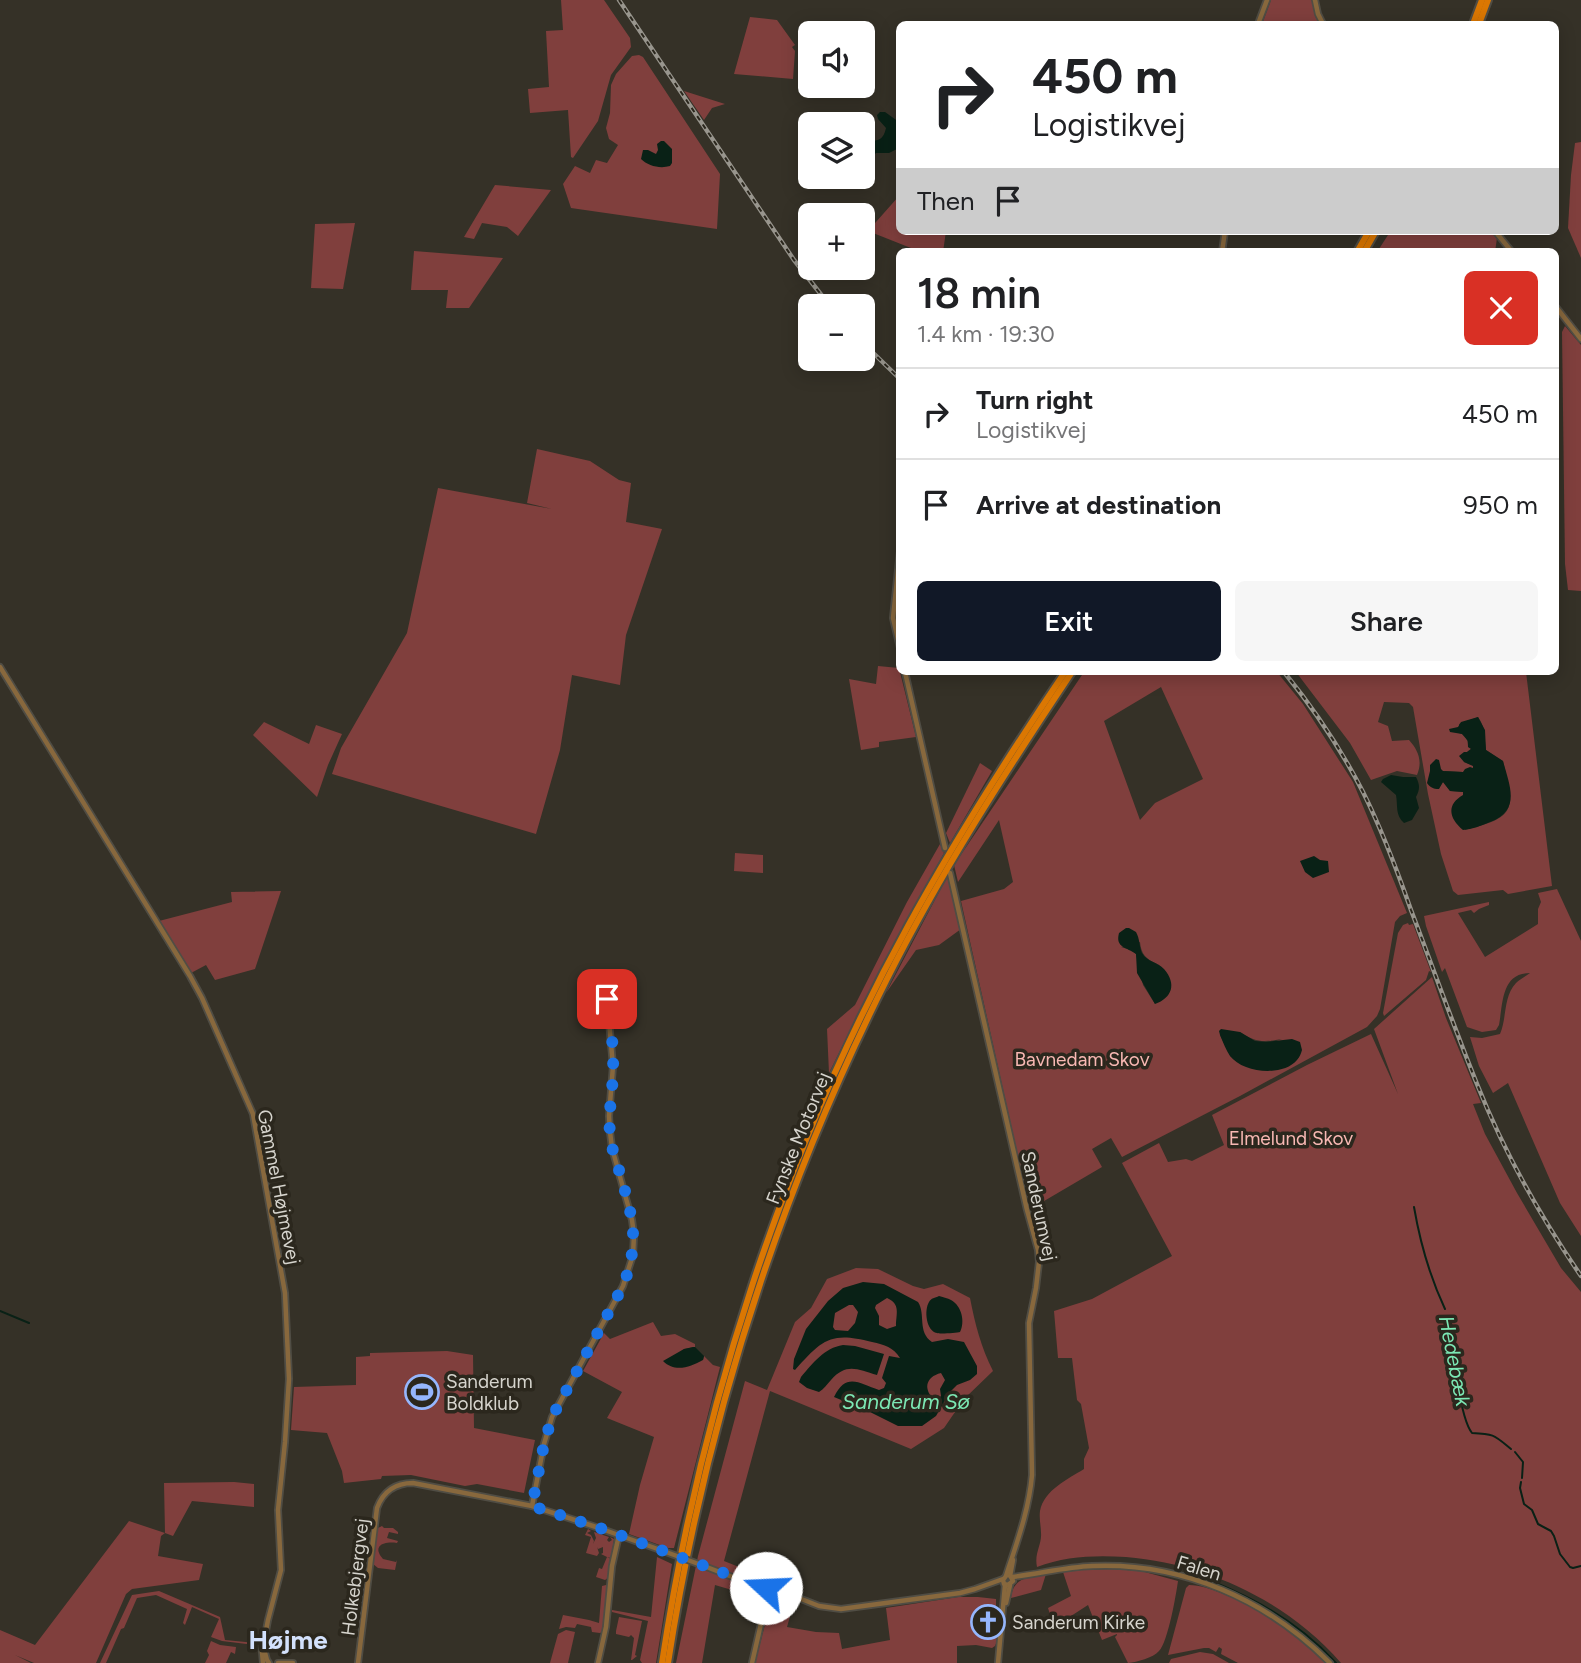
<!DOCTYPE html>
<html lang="en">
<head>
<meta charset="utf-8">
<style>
  :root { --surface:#fff; --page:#f6f6f6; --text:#202124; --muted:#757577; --line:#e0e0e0; --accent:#111827 }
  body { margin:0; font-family:Figtree,sans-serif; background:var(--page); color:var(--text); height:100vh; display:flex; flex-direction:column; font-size:26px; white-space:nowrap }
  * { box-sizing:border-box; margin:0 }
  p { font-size:23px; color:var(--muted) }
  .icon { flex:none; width:38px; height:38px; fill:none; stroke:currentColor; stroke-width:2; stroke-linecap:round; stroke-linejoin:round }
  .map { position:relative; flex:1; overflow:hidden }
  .side { position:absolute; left:896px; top:248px; width:663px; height:427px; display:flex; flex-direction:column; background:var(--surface); border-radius:10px; box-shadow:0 4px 18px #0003 }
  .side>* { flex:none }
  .banner { position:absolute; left:896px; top:21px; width:663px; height:214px; border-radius:10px; box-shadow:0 4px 18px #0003; background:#fff; color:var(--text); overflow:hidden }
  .controls { position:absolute; left:798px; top:21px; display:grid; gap:14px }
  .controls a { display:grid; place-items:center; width:77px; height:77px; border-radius:10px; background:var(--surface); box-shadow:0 4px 18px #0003; font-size:35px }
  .pin { position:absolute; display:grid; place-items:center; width:60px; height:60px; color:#fff; margin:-30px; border-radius:14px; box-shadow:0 4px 10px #0006 }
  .me { position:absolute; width:77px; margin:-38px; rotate:290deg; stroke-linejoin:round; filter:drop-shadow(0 0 5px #0008) }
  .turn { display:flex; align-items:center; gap:24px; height:147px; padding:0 21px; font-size:32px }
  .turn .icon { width:91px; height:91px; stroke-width:2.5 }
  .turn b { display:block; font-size:49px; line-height:60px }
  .then { display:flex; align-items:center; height:66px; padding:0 21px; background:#0003; gap:14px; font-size:26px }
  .round { display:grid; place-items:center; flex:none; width:74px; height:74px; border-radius:10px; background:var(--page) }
  .summary { display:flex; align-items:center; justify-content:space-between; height:119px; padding:0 21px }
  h1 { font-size:42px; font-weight:600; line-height:52px }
  .primary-button { display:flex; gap:14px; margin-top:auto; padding:14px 21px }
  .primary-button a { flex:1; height:80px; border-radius:10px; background:var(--accent); color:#fff; font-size:28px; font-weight:600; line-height:80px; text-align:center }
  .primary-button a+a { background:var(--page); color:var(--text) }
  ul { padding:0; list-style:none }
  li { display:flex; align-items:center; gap:21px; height:91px; padding:0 21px; border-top:2px solid var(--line) }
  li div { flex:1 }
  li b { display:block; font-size:26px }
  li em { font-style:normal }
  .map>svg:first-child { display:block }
</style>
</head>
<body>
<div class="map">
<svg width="1581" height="1663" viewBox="0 0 1581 1663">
  <rect width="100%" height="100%" fill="#353127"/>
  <g fill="#803f3d" fill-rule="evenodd">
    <polygon points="561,0 604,0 630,38 631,47 611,75 598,121 573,158 571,157 568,110 530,113 528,89 549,87 546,31 563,30"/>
    <polygon points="1271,0 1312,0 1316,18 1321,24 1262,24"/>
    <polygon points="750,17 777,20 795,45 792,47 795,51 793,79 734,74"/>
    <polygon points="639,55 643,57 720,174 717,229 571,208 563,184 575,166 590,173 596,160 607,163 618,145 609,139 606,128 610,113 611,85 616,74 632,56"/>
    <polygon points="684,91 725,104 712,108 704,120"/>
    <polygon points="1581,142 1581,258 1568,228 1571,175 1575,143"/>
    <polygon points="495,185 551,190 518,236 507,227 482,223 474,239 464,237"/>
    <polygon points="899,196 900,231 946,231 943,252 921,252 868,231"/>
    <polygon points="355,223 343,289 311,288 315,224"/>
    <polygon points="1407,231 1492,231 1497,238 1495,252 1377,252 1390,232"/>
    <polygon points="414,251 503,258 469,308 446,308 448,290 411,290"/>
    <polygon points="1565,326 1581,345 1581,591 1568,590 1565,564 1562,332"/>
    <polygon points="537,449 590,461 619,480 631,483 626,522 662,529 626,635 620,685 572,675 560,750 536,834 332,774 341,748 407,633 438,488 552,509 527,503"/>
    <polygon points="878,666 899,668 916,737 879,742 879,747 861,750 849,679 876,684"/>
    <path d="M1084,672H1277L1303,704L1353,782L1407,913L1400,916L1395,922L1380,1009L1377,1016L1367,1027L1240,1096L1122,1157L1111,1138L1092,1149L1102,1167L1039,1204L1029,1206L961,901L1004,889L1013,882L999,820L958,882L954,865ZM1161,687L1203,779L1155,803L1140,820L1104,721ZM1140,942C1141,954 1146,959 1157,964L1155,1004L1143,985L1136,954L1131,950L1121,947ZM1240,1032C1256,1043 1264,1042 1282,1039L1231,1057L1220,1035Z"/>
    <path d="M1296,672H1526L1552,886L1508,894L1503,890L1458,895L1453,891L1441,854L1428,794L1413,707L1409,703L1384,702L1378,722L1388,726L1392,741L1409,740C1418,750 1423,761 1417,775L1397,771L1371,780L1350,743ZM1478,717C1486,728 1484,738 1486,750L1503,761C1514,809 1518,817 1465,830L1463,792L1450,791L1443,782L1438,789L1445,771L1463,772L1473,768L1474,766L1464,762L1467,752L1472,748L1468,747C1468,741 1466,734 1459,733V724Z"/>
    <polygon points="264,722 309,744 316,725 342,734 328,765 317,797 253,735"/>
    <polygon points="980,763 992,771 950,843 946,833"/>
    <polygon points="940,844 944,853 878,975 829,1073 827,1029 855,1005 907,902"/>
    <polygon points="735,853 763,855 763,873 734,871"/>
    <polygon points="948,875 961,929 939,945 916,950 886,993"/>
    <path d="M1557,889L1581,941V1236L1560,1203L1508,1083L1493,1093L1479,1066L1470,1037L1482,1038L1500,1034C1507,1018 1503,997 1516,983C1520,979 1526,976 1530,973C1501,973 1503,1004 1499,1025L1496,1030L1482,1032L1467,1027L1445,968L1442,972L1426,926L1424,916L1489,902V905L1479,909L1474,913L1471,910L1458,913L1485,957L1538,924V909L1541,902L1538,893Z"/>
    <polygon points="281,891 255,969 215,980 206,965 191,973 159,921 232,902 231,892"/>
    <polygon points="1408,923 1409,925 1413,924 1431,972 1429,971 1426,980 1384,1016 1383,1013 1398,933 1403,925"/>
    <path d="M1432,977L1446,1018L1481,1103L1473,1104L1485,1134L1517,1193L1561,1268L1581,1292V1663H1341C1287,1601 1208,1564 1126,1557C1096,1555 1065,1556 1037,1567C1034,1553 1042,1545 1041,1533C1041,1526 1039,1519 1040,1511C1044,1490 1068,1479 1084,1469V1459L1089,1448L1081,1404L1077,1400L1072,1358H1058L1054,1311L1092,1299L1172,1256L1122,1163L1159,1143L1168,1162L1186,1159L1192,1161L1224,1145L1212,1115L1307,1065L1371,1034L1398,1094L1374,1029Z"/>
    <path d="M856,1268L878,1269L913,1286L924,1289L943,1284L970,1298C975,1324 981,1347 993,1371L964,1399L944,1428L911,1449L770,1391L724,1561L769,1579C762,1584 760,1589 759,1598L715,1585L702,1663H676L698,1556L745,1381L767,1390L795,1322L811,1308L827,1279Z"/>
    <polygon points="653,1322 661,1336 675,1334 695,1344 695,1347 684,1349 679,1353 703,1360 704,1356 713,1365 720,1367 674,1548 668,1548 629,1534 640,1485 654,1437 607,1418 622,1392 583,1371 604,1333 610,1339"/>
    <polygon points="447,1351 473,1355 474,1428 535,1440 524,1493 477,1484 465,1486 411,1475 382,1476 381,1479 344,1483 342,1471 327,1433 291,1430 294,1387 356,1385 356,1357 370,1356 370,1353"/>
    <polygon points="234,1482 254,1484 254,1507 192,1501 173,1536 165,1533 161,1536 158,1556 203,1564 199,1580 132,1589 126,1594 96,1663 34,1663 15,1655 31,1663 0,1663 0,1630 35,1645 129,1521 165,1533 164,1483"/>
    <path d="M382,1526L384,1528H393L398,1532V1534L389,1532L387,1538L398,1541L397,1543C385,1541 371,1545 383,1559L396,1562L397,1560L395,1570L378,1568L373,1564L376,1529Z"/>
    <polygon points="588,1529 591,1531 587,1533 591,1535 594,1541 593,1544 596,1538 594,1532 609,1537 607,1540 609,1542 612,1540 610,1537 614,1539 611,1558 607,1557 611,1559 609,1577 605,1580 596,1577 599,1568 602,1569 607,1557 601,1554 603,1553 603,1547 598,1549 597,1547 599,1553 597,1556 586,1553 591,1537 585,1535"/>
    <polygon points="657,1557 672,1564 656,1663 642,1663 640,1660 648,1621 612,1612 612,1610 651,1617"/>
    <path d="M1112,1569L1141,1571L1178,1581C1176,1595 1168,1642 1159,1651C1153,1658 1137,1662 1128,1663L1115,1637L1117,1635V1634L1102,1640L1088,1605L1054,1627L1048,1608L1071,1596L1063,1572L1081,1570Z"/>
    <path d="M1046,1574L1041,1590L1011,1598C1013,1577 1028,1578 1046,1574Z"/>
    <polygon points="606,1585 608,1587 602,1632 600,1633 592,1632 591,1627 577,1624 575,1628 566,1627 559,1629 563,1615 589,1620 599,1623 602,1586"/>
    <path d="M1189,1585C1200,1585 1211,1589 1221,1593C1260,1608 1297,1632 1325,1663H1238L1221,1654L1222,1649L1219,1647L1216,1652L1209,1648H1204L1168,1655L1186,1588Z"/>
    <polygon points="159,1591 220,1617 225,1640 257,1643 255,1645 222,1641 211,1637 219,1619 192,1607 185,1625 183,1623 187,1609 156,1595 137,1598 124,1628 121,1629 106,1663 100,1663 132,1595"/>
    <polygon points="958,1597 978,1597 996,1599 996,1608 999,1609 997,1641 995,1646 992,1648 976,1645 957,1646 957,1663 755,1663 770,1605 783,1600 794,1602 787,1627 816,1632 839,1633 842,1649 890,1640 886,1608"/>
    <polygon points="619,1617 642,1621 635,1655 637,1656 632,1660 631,1660 634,1638 631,1635 629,1637 616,1634 616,1631"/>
    <polygon points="566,1630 575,1632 568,1663 550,1663 558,1634"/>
    <polygon points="211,1641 220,1645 236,1647 235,1654 231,1652 226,1663 205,1663 209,1655 207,1651"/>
    <polygon points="1200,1652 1213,1654 1229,1663 1169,1663 1171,1659"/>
  </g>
  <g fill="#092116" fill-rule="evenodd">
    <path d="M880,112H885L899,122V148L889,153H876L871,158L867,159L863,157C863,129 881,152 886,128L878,119L877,115Z"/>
    <path d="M661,141H664L672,149V163L670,166C660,169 648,166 641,159L643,150H648L656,154L658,150L657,144Z"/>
    <path d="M1478,717L1485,730L1486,750L1503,761C1510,787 1521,810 1490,822C1481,826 1472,829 1463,830C1449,818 1446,805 1463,795V792L1450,791L1443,782L1439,789C1433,789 1430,787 1427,783L1430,771V765L1436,759L1439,760L1441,769L1443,771L1463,772L1465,769L1470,767L1473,768V766L1464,762L1459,756L1464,752H1467L1471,749L1468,747V741L1462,734L1450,732L1449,729L1458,727L1461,722Z"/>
    <path d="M1391,775L1403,777H1416C1420,785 1420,789 1416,797L1419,808L1412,820L1404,823C1395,815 1398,806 1396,795L1381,782L1383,779Z"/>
    <polygon points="1314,856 1320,860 1328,861 1329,872 1313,878 1305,872 1300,861"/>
    <path d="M1126,928H1129L1136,932C1140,939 1139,946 1142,953C1147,962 1158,962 1164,969C1177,984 1172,998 1155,1004L1137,973L1136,954C1127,947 1115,948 1119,933Z"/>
    <path d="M1221,1029L1240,1032L1255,1041L1266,1042L1292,1039L1300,1042L1302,1050C1301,1053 1300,1057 1297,1060C1283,1077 1243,1073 1230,1056C1226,1050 1223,1042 1220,1035L1219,1031Z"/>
    <path d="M863,1282L884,1284L918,1302C926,1314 917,1332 932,1342L948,1339L964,1342L977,1366V1374L970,1380L957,1385L950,1392L936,1416L922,1426H898L868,1411L834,1397C846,1372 859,1383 879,1390L884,1388L886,1383L882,1378L889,1356L900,1358C893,1347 885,1345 872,1342C830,1331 822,1340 795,1370L793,1369L794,1359L806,1329L828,1301L843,1288ZM887,1298C901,1304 896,1314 896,1326L887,1329L879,1325V1316L875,1308L876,1305ZM849,1305H853L858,1312L855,1323L848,1331L835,1330L833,1327L835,1313ZM941,1373L945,1380L940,1389L941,1396L937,1400H935C923,1390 925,1377 941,1373Z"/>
    <path d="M939,1296C942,1297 948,1298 951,1300C962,1306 965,1322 960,1332C957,1333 939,1334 937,1333C926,1331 924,1310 929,1302C931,1298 935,1298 939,1296Z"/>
    <path d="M843,1345L855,1346L884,1354L877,1375C858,1370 847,1362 831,1380C827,1384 824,1389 819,1392L807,1388L799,1382L801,1377C813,1363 824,1348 843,1345Z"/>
    <path d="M693,1347H695L704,1356L703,1360C690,1367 675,1373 663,1361L684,1349Z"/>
  </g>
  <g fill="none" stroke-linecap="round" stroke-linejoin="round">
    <g stroke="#092116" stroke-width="2">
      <path d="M1414,1207C1420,1242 1430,1277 1445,1309"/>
      <polyline points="0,1311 29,1323"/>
      <path d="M1449,1317L1452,1327C1452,1349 1460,1418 1472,1433C1495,1434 1494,1435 1511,1449"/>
      <polyline points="1515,1452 1523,1462 1522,1478"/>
      <polyline points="1521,1482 1520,1488 1524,1504 1532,1510 1538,1524 1551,1531 1554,1536 1560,1554 1570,1567 1573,1568 1581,1566"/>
      <path d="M1191,1573C1246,1594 1295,1618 1336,1663"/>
    </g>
    <g stroke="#504d44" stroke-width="8">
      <g id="secondary">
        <polyline points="1315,0 1318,14 1323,24"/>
        <polyline points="1258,24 1267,0"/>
        <polyline points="1495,231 1512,252"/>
        <polyline points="1222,252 1225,231"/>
        <polyline points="1556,307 1581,339"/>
        <polyline points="900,551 893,618 900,648"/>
        <polyline points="0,667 190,976 202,998 253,1114 285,1293 289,1379 285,1442 278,1510 281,1570 268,1620 262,1652 263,1663"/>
        <polyline points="905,672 945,848"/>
        <path d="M950,873L1027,1210L1038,1250L1039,1262L1036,1288L1029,1323L1032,1475C1029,1510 1017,1542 1006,1576L1003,1580L1004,1584L1008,1585L1013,1581L1011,1577"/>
        <polyline points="532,1506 544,1444 552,1417 623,1286 633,1255 634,1235 632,1220 612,1148 610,1132 609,1116 613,1066 607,999 602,999 598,1002 598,1009 609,1018"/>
        <polyline points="704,1566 766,1590"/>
        <polyline points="1010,1576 1013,1560"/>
        <path d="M1012,1577C1039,1574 1065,1567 1092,1566C1183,1562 1267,1600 1330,1663"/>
        <circle cx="771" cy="1589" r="4.5"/>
        <polyline points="776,1589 819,1606 841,1609 960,1593 975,1589 1003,1579"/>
        <polyline points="774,1593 790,1597"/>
        <polyline points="1006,1603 1010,1585"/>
        <polyline points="264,1649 267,1660 269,1663"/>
        <polyline points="278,1663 293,1663"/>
        <path d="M358,1663L377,1508C383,1492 395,1483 413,1483L532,1506L599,1528L666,1552"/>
        <polyline points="598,1663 606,1627 612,1566 619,1535"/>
        <polyline points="752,1663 768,1593"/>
        <polyline points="998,1663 1005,1585"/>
      </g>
    </g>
    <g stroke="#504d44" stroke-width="10">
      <g id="highway">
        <polyline points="1473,24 1482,0"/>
        <polyline points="1479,24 1488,0"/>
        <polyline points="1357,252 1369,231"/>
        <polyline points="1364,252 1376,231"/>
        <path d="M662,1663C701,1406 783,1154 908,926C956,838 1009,755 1065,672"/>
        <path d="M668,1663C705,1425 779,1194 887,979C941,872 1006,771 1072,672"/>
      </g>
    </g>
    <use href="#secondary" stroke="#88683d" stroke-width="4.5"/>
    <use href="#highway" stroke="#db7702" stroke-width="6"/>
    <g stroke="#98958d" stroke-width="4.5">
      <g id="rail">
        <polyline points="619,0 794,260 830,306"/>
        <polyline points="863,343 900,379"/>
        <path d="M1284,672C1314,709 1341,749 1363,792C1382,830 1397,870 1411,910C1433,968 1454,1027 1477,1084C1504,1152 1540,1216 1581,1276"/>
      </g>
    </g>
    <use href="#rail" stroke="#2b271d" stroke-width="2" stroke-dasharray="5" stroke-linecap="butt"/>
    <g stroke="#504d44" stroke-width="8" stroke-linecap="butt">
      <polyline id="secondary-bridge" points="666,1552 704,1566"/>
    </g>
    <use href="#secondary-bridge" stroke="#88683d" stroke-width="4.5"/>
  </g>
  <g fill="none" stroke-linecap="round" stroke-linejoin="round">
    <path stroke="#1a73e8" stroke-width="12" stroke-dasharray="0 21.6" d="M607,999C610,1022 614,1046 613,1069C613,1091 608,1112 610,1134C611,1146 615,1158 619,1170C632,1216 641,1239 623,1286L552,1417L544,1444L532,1506L600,1528L743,1580L766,1590V1588"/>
  </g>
  <defs>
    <g id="stadium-ring" transform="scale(1.75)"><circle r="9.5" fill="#2b271d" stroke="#95b6fd" stroke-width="1.5"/><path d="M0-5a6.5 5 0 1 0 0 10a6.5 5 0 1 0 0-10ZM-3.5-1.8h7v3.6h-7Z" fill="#95b6fd"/></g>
    <g id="church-ring" transform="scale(1.75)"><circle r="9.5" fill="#2b271d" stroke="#95b6fd" stroke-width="1.5"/><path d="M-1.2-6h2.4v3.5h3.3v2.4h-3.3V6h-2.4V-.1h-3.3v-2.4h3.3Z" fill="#95b6fd"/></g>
  </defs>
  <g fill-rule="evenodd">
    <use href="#stadium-ring" x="422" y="1392"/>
    <use href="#church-ring" x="988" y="1622"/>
  </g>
  <g text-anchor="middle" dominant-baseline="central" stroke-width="7" stroke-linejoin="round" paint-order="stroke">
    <g font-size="19" fill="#f8b8b3" stroke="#2b271d">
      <text x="1082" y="1059">Bavnedam Skov</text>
      <text x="1291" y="1138">Elmelund Skov</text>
    </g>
    <g font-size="19" fill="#d6d4cd" stroke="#2b271d">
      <text transform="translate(798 1138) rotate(-68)">Fynske Motorvej</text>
      <text transform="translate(279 1187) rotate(79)">Gammel Højmevej</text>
      <text transform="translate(1039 1206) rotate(78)">Sanderumvej</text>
      <text transform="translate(1199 1568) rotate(17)">Falen</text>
      <text transform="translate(355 1577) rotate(-83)">Holkebjergvej</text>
    </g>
    <g font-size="19" fill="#d6d4cd" stroke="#2b271d" text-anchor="start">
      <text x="446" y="1381">Sanderum<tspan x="446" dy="22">Boldklub</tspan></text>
      <text x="1012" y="1622">Sanderum Kirke</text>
    </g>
    <g font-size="21" font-style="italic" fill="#7ce8b4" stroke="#2b271d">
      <text transform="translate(1455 1361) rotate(79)">Hedebæk</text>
      <text x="906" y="1401">Sanderum Sø</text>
    </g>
    <g font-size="26" font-weight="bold" fill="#d3e1fc" stroke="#2b271d">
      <text x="288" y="1640">Højme</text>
    </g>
  </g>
</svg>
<div class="controls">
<a><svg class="icon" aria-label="sound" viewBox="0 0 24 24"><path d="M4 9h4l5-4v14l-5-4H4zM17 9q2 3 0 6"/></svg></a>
<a><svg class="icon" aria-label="layers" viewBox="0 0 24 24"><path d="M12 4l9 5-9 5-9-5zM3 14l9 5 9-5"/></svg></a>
<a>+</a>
<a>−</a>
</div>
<div class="pin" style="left:607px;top:999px;background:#d93025"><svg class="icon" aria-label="arrive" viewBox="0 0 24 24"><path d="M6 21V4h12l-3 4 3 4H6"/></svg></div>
<svg class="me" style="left:766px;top:1588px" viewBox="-20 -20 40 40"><circle r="19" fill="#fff"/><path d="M0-13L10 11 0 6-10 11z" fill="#1a73e8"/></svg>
<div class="banner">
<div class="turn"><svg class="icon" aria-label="right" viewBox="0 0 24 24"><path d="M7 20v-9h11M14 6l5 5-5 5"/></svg><div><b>450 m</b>Logistikvej</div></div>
<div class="then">Then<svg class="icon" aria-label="arrive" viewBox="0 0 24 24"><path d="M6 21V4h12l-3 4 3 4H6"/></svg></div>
</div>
<section class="side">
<div class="summary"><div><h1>18 min</h1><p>1.4 km · 19:30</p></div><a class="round" style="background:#d93025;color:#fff"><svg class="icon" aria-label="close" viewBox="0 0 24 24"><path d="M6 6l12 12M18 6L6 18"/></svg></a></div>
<ul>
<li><svg class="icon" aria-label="right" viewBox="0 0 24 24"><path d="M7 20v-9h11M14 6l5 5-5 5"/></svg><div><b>Turn right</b><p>Logistikvej</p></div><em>450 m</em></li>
<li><svg class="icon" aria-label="arrive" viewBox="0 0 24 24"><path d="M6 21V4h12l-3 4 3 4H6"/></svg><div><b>Arrive at destination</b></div><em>950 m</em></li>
</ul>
<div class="primary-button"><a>Exit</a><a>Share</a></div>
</section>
</div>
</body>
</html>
